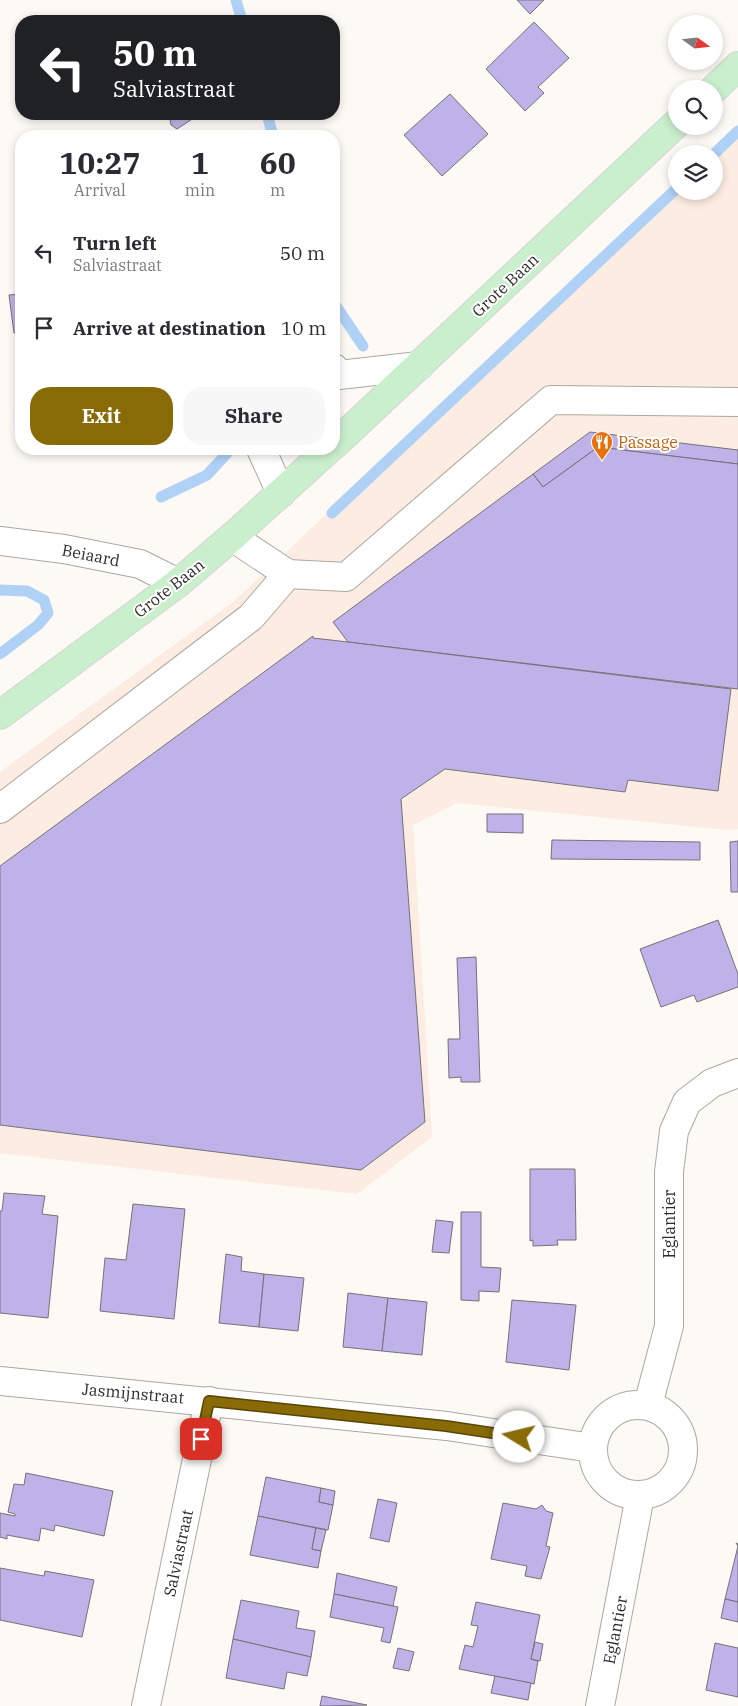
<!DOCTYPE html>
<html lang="en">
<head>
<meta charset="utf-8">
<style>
  :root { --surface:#fff; --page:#f7f7f7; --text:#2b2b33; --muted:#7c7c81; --accent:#886a07 }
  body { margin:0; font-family:"IBM Plex Serif",serif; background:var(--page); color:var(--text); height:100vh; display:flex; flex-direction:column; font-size:19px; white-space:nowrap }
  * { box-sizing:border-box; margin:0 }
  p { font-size:16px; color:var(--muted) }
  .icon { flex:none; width:28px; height:28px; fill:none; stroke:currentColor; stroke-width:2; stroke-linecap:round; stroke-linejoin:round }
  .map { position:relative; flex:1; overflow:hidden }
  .side { position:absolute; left:15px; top:130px; width:325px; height:325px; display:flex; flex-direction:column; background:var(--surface); border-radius:20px; box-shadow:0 2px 8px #0003 }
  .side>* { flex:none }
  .guide { position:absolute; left:15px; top:15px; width:325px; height:105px; border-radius:20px; box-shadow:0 2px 8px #0003; background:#202124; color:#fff; overflow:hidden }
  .needle { width:32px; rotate:105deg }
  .controls { position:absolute; left:668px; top:15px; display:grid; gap:10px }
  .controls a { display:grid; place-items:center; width:55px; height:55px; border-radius:50%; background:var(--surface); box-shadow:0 2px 8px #0003; font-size:25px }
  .pin { position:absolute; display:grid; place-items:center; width:42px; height:42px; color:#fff; margin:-21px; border-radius:10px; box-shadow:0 2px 8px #0006 }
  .me { position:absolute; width:55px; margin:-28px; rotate:279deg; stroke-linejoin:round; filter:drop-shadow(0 0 4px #0008) }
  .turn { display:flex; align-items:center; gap:18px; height:105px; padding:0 15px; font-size:22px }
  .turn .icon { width:65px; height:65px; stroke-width:2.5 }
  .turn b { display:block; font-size:35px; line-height:42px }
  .eta { display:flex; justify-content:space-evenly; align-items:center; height:85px; text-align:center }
  .eta b { font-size:30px; font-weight:700; line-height:35px }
  .cta { display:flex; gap:10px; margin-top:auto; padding:10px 15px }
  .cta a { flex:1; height:58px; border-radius:20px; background:var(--accent); color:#fff; font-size:20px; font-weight:700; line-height:58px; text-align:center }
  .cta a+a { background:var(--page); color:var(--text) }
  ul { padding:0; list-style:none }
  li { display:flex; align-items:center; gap:15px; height:75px; padding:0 15px }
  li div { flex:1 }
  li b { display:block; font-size:19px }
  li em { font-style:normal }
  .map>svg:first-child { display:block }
</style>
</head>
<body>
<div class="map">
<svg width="738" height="1706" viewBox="0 0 738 1706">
  <rect width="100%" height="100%" fill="#fdf9f4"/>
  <polygon fill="#fdece1" points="738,125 738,829 728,830 457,803 413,825 432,1137 357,1194 0,1153 0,772 233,602 676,184 676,191 714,191 714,154 708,154"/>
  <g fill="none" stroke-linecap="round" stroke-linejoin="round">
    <g stroke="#b0d1f6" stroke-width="11">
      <polyline points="236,0 242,21"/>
      <polyline points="267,114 273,136"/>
      <polyline points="714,154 738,131"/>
      <polyline points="334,303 363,346"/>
      <polyline points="161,497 207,475 230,450"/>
      <polyline points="332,513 676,189"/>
      <polyline points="0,590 27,591 44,600 48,613 38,625 0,654"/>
    </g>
  </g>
  <g fill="#beb2e9" stroke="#747378">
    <polygon points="517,0 544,0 530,14"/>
    <polygon points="534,22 569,58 538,87 544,93 525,111 486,69"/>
    <polygon points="450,94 488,134 442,176 404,135"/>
    <polygon points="169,114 200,114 177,129 171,125"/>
    <polygon points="21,294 21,332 14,333 9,295"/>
    <polygon points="16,382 21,382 21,435 20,435"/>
    <polygon points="590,432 738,450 738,464 598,447 543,487 533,474"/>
    <polygon points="598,447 738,464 738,689 348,642 333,622 533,474 543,487"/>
    <polygon points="313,636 313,638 348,642 731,689 718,791 628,780 625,792 445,769 401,799 425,1122 361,1170 0,1125 0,866"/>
    <polygon points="487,814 523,814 523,833 487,832"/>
    <polygon points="552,840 700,842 700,860 551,859"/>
    <polygon points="738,841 738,892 731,892 730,842"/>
    <polygon points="718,920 738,974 738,987 697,1002 694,995 661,1007 640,949"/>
    <polygon points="476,957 480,1082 461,1082 461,1077 449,1078 448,1039 460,1039 457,958"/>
    <polygon points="530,1169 575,1169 576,1240 557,1240 558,1245 533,1246 533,1240 530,1241"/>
    <polygon points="4,1193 45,1196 42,1214 58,1216 48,1318 0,1313 0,1211 2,1211"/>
    <polygon points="133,1204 185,1209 174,1319 100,1311 105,1258 126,1260"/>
    <polygon points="461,1212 481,1212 481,1267 501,1268 499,1292 479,1291 479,1301 461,1300"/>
    <polygon points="436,1220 453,1222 449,1253 432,1252"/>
    <polygon points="226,1254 242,1257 241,1271 264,1274 259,1327 219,1323"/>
    <polygon points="264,1274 304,1278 298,1331 259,1327"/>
    <polygon points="348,1293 388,1298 382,1351 343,1347"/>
    <polygon points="388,1298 427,1302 422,1355 382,1351"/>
    <polygon points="512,1300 576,1305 569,1370 506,1362"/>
    <polygon points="26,1473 113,1491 104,1536 55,1525 54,1531 41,1528 39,1541 7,1535 7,1539 0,1537 0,1513 15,1516 15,1514 8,1512 14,1484 24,1485"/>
    <polygon points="266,1477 321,1488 319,1502 333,1505 328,1530 258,1516"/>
    <polygon points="321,1488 335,1491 333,1505 319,1502"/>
    <polygon points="378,1499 397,1503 389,1542 370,1538"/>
    <polygon points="503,1503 536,1509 542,1505 546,1511 553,1513 546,1546 550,1547 541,1579 525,1576 527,1566 491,1559"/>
    <polygon points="258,1516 316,1528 312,1549 321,1551 318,1568 250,1555"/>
    <polygon points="316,1528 326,1530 321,1551 312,1549"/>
    <polygon points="736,1543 738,1544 738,1602 725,1599 738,1546"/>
    <polygon points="0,1568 44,1576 45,1571 94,1580 82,1637 0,1620"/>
    <polygon points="337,1573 397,1587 393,1606 334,1594"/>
    <polygon points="334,1594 398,1607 390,1643 381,1641 384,1628 330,1617"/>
    <polygon points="725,1599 738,1602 738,1622 721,1618"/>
    <polygon points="241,1600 299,1611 296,1628 315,1631 311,1657 233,1639"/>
    <polygon points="476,1602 540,1615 531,1659 538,1661 534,1684 459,1669 465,1645 473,1647 478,1626 471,1625"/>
    <polygon points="233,1639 311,1657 307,1676 287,1672 284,1689 226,1678"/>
    <polygon points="535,1642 543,1644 540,1661 531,1659"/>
    <polygon points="715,1643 738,1648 738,1697 706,1690"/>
    <polygon points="398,1648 414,1652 409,1671 393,1668"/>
    <polygon points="495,1676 531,1683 528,1700 491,1693"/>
    <polygon points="322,1696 367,1705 320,1706"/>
  </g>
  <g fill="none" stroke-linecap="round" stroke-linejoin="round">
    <g stroke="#aba8a3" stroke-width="30">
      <g id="minor">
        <polyline points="334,368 339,375 419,366"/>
        <polyline points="261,449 281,493"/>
        <polyline points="232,537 288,574 346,577 551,400 738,402"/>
        <polyline points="0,541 64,549 140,564 178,583"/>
        <polyline points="0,809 251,617 288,574"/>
        <polyline points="0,1381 447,1426 592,1448"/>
        <circle cx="638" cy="1450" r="45"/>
        <polyline points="648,1405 669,1326 669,1172 674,1131 687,1102 712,1083 738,1073"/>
        <polyline points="146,1706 209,1401"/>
        <polyline points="600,1706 640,1496"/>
      </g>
    </g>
    <g stroke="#d5d5d4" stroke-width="30">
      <g id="major">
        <polyline points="714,89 738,66"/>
        <polyline points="334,445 676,124"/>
        <polyline points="0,715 178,583 232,537 329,449"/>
      </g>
    </g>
    <use href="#minor" stroke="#fff" stroke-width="28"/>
    <use href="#major" stroke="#caefcd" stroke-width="28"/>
  </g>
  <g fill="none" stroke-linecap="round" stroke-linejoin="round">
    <g stroke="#584505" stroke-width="12">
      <polyline id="route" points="201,1439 209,1401 446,1426 519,1437"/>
    </g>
    <use href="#route" stroke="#886a07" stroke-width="9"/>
  </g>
  <defs>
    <g id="restaurant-pin" transform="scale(1.125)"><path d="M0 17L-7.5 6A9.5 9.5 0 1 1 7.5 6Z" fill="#e8710a" stroke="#fff"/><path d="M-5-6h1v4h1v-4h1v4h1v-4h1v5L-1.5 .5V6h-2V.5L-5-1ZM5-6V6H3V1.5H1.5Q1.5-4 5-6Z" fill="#fff"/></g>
  </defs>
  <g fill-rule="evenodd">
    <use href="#restaurant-pin" x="602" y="442"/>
  </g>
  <g text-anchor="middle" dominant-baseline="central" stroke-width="4" stroke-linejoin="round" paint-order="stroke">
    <g font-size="16" fill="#2d2c2a" stroke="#fff">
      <text transform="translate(505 285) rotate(-43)">Grote Baan</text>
      <text transform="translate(91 555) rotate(11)">Beiaard</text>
      <text transform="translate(169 588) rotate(-38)">Grote Baan</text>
      <text transform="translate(669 1224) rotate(-90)">Eglantier</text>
      <text transform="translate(133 1393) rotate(5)">Jasmijnstraat</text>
      <text transform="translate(178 1553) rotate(-78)">Salviastraat</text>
      <text transform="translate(615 1630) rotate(-79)">Eglantier</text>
    </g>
    <g font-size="16" fill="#c56008" stroke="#fff" text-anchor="start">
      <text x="618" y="442">Passage</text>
    </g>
  </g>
</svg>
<div class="controls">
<a><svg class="needle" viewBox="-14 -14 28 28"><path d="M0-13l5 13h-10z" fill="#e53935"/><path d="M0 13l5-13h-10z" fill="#7c7c81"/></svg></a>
<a><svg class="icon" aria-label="search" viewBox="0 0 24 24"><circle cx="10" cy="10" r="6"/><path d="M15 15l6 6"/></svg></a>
<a><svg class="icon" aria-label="layers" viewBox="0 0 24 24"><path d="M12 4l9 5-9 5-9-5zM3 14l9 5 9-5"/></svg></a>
</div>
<div class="pin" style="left:201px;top:1439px;background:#d93025"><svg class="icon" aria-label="arrive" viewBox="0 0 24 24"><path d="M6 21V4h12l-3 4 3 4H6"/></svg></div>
<svg class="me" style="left:519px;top:1437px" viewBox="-20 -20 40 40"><circle r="19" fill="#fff"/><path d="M0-13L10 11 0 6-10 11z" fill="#886a07"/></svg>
<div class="guide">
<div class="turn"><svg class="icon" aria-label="left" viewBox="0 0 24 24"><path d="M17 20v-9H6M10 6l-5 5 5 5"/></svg><div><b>50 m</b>Salviastraat</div></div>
</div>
<section class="side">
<div class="eta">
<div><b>10:27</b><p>Arrival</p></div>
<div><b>1</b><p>min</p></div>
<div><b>60</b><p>m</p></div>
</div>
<ul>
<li><svg class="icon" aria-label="left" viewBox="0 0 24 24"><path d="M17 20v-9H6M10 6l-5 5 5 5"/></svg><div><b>Turn left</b><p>Salviastraat</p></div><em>50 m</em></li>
<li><svg class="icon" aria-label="arrive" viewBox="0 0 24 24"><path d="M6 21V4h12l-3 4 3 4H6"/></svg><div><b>Arrive at destination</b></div><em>10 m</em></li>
</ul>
<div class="cta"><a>Exit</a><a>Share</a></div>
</section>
</div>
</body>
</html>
